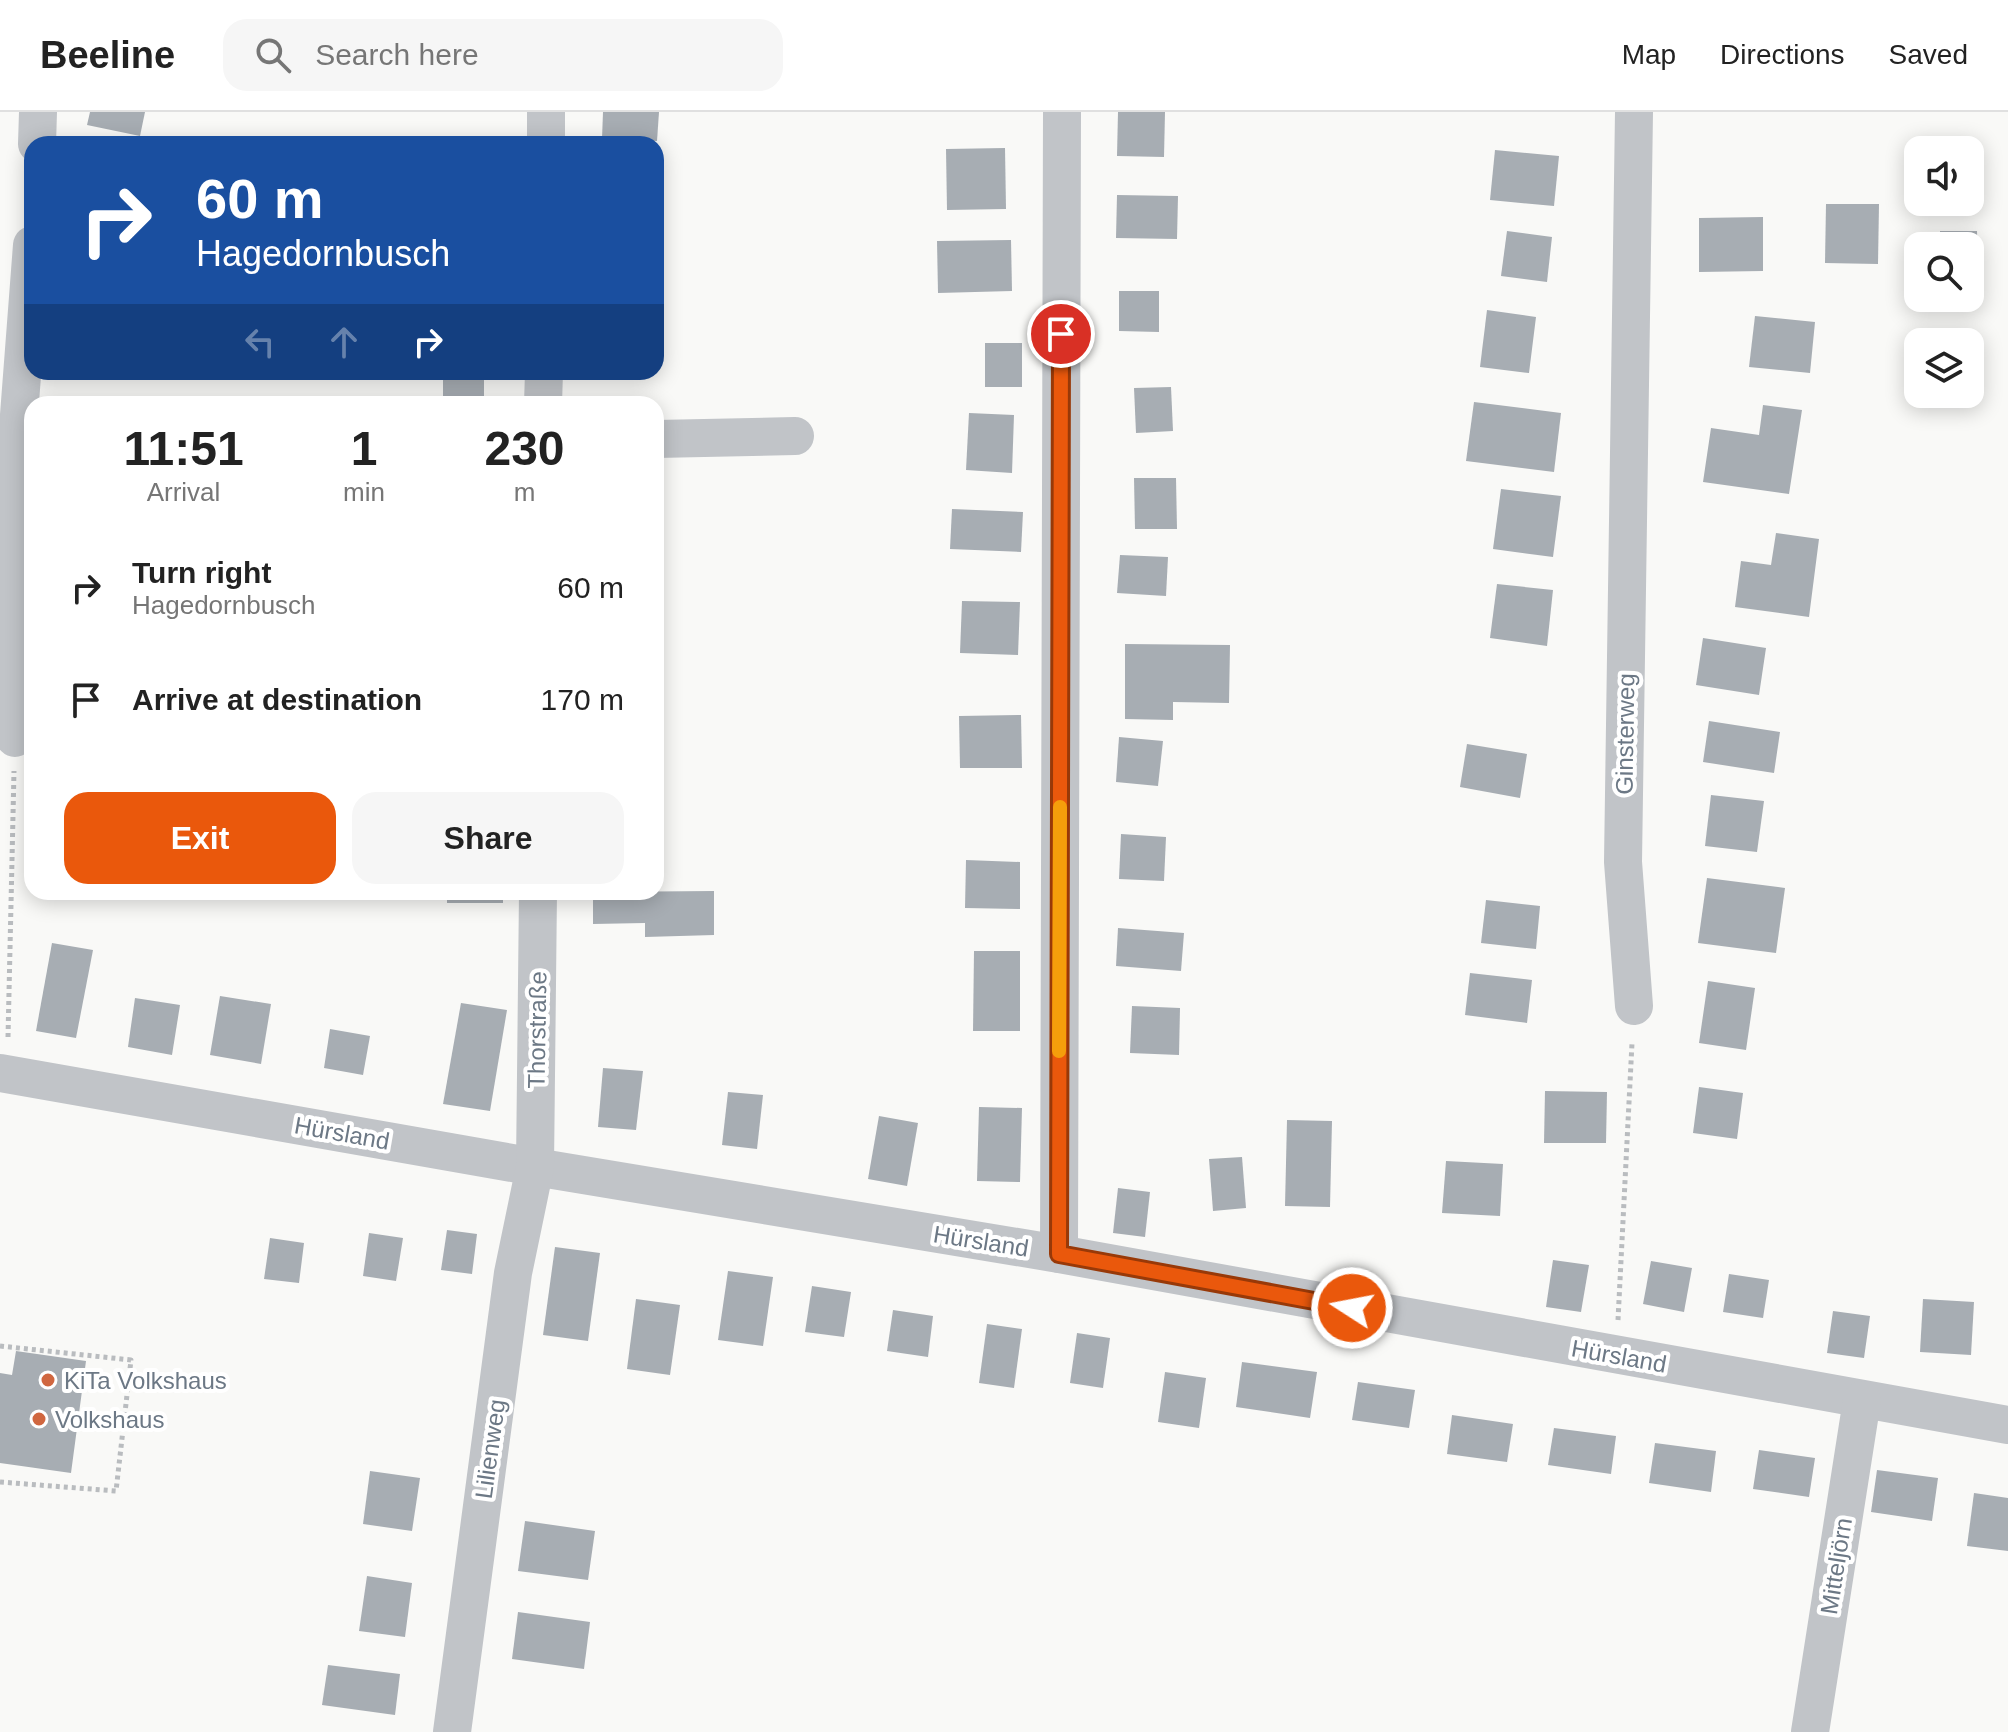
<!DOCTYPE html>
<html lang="en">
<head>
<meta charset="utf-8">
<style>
  :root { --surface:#fff; --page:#f6f6f6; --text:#222; --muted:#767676; --line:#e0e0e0; --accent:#ea580c }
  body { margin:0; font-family:Helvetica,sans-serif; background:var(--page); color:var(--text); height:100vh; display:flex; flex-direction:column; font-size:30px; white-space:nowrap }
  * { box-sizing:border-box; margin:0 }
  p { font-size:26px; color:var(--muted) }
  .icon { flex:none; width:44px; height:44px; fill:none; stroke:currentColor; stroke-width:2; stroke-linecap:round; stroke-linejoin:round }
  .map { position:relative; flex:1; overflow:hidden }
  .side { position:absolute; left:24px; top:284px; width:640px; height:504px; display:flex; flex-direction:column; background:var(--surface); border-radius:24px; box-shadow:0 4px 20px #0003 }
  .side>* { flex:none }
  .hud { position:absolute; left:24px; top:24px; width:640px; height:244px; border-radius:24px; box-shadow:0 4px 20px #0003; background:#1a4fa0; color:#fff; overflow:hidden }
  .controls { position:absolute; left:1904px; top:24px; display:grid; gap:16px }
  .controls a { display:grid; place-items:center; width:80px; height:80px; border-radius:16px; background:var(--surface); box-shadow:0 4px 20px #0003; font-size:40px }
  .pin { position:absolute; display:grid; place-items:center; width:68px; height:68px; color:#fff; margin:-34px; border:4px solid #fff; border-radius:50%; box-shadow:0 2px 8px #0007 }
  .me { position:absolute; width:88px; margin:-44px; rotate:281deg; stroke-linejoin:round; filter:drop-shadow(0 0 6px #0008) }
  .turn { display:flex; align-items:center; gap:28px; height:168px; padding:0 40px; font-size:36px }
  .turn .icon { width:104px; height:104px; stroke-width:2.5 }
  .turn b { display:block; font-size:56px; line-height:68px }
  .lanes { display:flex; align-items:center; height:76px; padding:0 40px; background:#0003; justify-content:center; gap:40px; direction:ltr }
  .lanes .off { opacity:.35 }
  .eta { display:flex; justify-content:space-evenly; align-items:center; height:136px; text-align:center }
  .eta b { font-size:48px; font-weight:800; line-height:56px }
  .action { display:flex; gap:16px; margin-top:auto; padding:16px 40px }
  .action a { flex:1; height:92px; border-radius:24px; background:var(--accent); color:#fff; font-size:32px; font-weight:800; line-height:92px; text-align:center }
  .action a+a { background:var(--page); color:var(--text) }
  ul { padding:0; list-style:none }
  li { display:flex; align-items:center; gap:24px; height:112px; padding:0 40px }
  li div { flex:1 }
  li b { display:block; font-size:30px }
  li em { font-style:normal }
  header { display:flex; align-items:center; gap:48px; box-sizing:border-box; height:112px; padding:0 40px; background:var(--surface); border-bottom:2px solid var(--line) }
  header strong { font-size:38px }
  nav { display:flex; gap:44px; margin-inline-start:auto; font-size:28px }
  .search { width:560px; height:72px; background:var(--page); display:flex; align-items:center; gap:20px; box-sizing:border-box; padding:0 28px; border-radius:24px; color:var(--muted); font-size:30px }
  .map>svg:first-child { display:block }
</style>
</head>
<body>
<header>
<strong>Beeline</strong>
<div class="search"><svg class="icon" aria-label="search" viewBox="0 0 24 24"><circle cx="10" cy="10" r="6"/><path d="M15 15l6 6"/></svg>Search here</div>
<nav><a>Map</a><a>Directions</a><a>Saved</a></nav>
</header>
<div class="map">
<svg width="2008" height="1620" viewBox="0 0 2008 1620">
  <rect width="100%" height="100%" fill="#f9f9f7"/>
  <g fill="#a7adb3">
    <polygon points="90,0 145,0 140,24 87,13"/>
    <polygon points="603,0 659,0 657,29 602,27"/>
    <polygon points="1118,0 1165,0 1164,45 1117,44"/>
    <polygon points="506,24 506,32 437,32 437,25"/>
    <polygon points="1005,36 1006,97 947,98 946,37"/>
    <polygon points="1495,38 1559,44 1554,94 1490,88"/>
    <polygon points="1117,83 1178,84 1177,127 1116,126"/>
    <polygon points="1826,92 1879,92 1878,152 1825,151"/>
    <polygon points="1763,105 1763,159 1699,160 1699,106"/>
    <polygon points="1507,119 1552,125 1547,170 1501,164"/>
    <polygon points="1940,119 1977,119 1978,158 1970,158 1970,134 1940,134"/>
    <polygon points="1011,128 1012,179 938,181 937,129"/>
    <polygon points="1119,179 1159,179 1159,220 1119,219"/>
    <polygon points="1487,198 1536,205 1529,261 1480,255"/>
    <polygon points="1755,204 1815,210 1810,261 1749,255"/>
    <rect x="985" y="231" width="37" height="44"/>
    <polygon points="443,260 484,260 484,291 443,290"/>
    <polygon points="1171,275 1173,319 1136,321 1134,276"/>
    <polygon points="91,285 121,291 121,292 89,292"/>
    <polygon points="1474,290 1561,301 1554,360 1466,349"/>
    <polygon points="1763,293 1802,298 1789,382 1703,370 1711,316 1759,323"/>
    <polygon points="969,301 1014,303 1012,361 966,358"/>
    <polygon points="1134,366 1176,366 1177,417 1135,417"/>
    <polygon points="1501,377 1561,384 1553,445 1493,437"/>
    <polygon points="952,397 1023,400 1021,440 950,437"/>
    <polygon points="1776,421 1819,427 1809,505 1735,495 1741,449 1771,453"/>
    <polygon points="1120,443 1168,445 1166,484 1117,481"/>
    <polygon points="1497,472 1553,478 1547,534 1490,526"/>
    <polygon points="962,489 1020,490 1018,543 960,541"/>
    <polygon points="1703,526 1766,536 1759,583 1696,573"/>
    <polygon points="1125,532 1230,533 1229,591 1173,590 1173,608 1125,607"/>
    <polygon points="1021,603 1022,656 960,656 959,604"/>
    <polygon points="1709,609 1780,620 1774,661 1703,650"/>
    <polygon points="1119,625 1163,629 1158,674 1116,670"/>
    <polygon points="1467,632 1527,642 1520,686 1460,675"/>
    <polygon points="1711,683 1764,689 1757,740 1705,734"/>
    <polygon points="1121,722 1166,725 1164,769 1119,767"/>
    <polygon points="966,748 1020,750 1020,797 965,796"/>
    <polygon points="1707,766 1785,776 1776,841 1698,831"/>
    <polygon points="714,779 714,823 645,825 645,811 593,812 593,780"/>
    <rect x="447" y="780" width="56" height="11"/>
    <polygon points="1486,788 1540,794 1536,837 1481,831"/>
    <polygon points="1118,816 1184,821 1181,859 1116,854"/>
    <polygon points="52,831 93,838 76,926 36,919"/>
    <polygon points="974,839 1020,839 1020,919 973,919"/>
    <polygon points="1470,861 1532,868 1527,911 1465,903"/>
    <polygon points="1708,869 1755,876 1746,938 1699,931"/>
    <polygon points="220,884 271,892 261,952 210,943"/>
    <polygon points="135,886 180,893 172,943 128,935"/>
    <polygon points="461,891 507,898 490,999 443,992"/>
    <polygon points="1132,894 1180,896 1179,943 1130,941"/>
    <polygon points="330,917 370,924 363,963 324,956"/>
    <polygon points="603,956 643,959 636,1018 598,1015"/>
    <polygon points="1699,975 1743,981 1737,1027 1693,1021"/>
    <polygon points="1545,979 1607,980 1606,1031 1544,1031"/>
    <polygon points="728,980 763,983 757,1037 722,1033"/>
    <polygon points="979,995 1022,996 1020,1070 977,1069"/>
    <polygon points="879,1004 918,1011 907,1074 868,1067"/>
    <polygon points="1287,1008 1332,1009 1330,1095 1285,1094"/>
    <polygon points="1242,1045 1246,1096 1213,1099 1209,1047"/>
    <polygon points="1446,1049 1503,1052 1500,1104 1442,1101"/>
    <polygon points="1118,1076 1150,1080 1145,1125 1113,1121"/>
    <polygon points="447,1118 477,1122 472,1162 441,1158"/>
    <polygon points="369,1121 403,1126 396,1169 363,1164"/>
    <polygon points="270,1126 304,1131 299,1171 264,1167"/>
    <polygon points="555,1135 600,1141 588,1229 543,1223"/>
    <polygon points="1553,1148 1589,1153 1581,1200 1546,1195"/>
    <polygon points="1651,1149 1692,1156 1684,1200 1643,1192"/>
    <polygon points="728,1159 773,1165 763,1234 718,1228"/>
    <polygon points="1729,1162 1769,1168 1763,1206 1723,1200"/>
    <polygon points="812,1174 851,1180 844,1225 805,1220"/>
    <polygon points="636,1187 680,1193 670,1263 627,1257"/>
    <polygon points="1923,1187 1974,1190 1971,1243 1920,1240"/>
    <polygon points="893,1198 933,1204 928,1245 887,1239"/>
    <polygon points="1833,1199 1870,1204 1864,1246 1827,1241"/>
    <polygon points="987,1212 1022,1217 1014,1276 979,1271"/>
    <polygon points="1077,1221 1110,1226 1103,1276 1070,1271"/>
    <polygon points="16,1239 86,1249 71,1361 0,1351 0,1261 12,1263"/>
    <polygon points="1242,1250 1317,1260 1310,1306 1236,1295"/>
    <polygon points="1165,1260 1206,1266 1199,1316 1158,1310"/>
    <polygon points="1358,1270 1415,1278 1409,1316 1352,1308"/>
    <polygon points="1452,1303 1513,1312 1507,1350 1447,1342"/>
    <polygon points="1554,1316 1616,1324 1611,1362 1548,1353"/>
    <polygon points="1655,1331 1716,1339 1711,1380 1649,1371"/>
    <polygon points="1759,1338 1815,1346 1809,1385 1753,1377"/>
    <polygon points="1877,1358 1938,1366 1932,1409 1871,1400"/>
    <polygon points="370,1359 420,1366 412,1419 363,1412"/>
    <polygon points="1974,1381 2008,1386 2008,1439 1967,1434"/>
    <polygon points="525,1409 595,1419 588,1468 518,1459"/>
    <polygon points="367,1464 412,1471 405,1525 359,1519"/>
    <polygon points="518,1500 590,1510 584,1557 512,1547"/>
    <polygon points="328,1553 400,1562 395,1603 322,1593"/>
  </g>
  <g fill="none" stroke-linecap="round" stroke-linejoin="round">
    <g stroke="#b9bcbf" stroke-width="5" stroke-dasharray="4 4" stroke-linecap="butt">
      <polyline points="8,925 14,659"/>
      <polyline points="1618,1208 1632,931"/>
      <polyline points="0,1234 131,1248 116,1379 0,1370"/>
    </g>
    <g stroke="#c1c4c8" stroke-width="38">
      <polyline points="1634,0 1623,750 1634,894"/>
      <polyline points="37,32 38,0"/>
      <polyline points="546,32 546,0"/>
      <polyline points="543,292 544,260"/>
      <polyline points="656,327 795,324"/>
      <polyline points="15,626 18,316 32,133"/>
      <polyline points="0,961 535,1055 1059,1142 2008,1313"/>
      <polyline points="1059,1142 1062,0"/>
      <polyline points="452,1620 513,1161 535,1055 538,780"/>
      <polyline points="1810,1620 1862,1288"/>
    </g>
  </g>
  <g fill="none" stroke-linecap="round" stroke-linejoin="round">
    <g stroke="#983908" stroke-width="20">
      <polyline id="route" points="1061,222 1059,1142 1352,1196"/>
    </g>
    <use href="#route" stroke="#ea580c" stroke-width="14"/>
    <polyline stroke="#f59e0b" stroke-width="14" points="1059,939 1060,695"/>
  </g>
  <g fill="#d06740" stroke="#fff" stroke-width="3">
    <circle cx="48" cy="1268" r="8"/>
    <circle cx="39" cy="1307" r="8"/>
  </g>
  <g text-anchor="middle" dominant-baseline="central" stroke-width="8" stroke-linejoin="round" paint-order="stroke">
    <g font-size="24" fill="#6c7885" stroke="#fff">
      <text transform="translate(1625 622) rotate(-89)">Ginsterweg</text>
      <text transform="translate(537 918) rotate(-89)">Thorstraße</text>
      <text transform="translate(342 1021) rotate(10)">Hürsland</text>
      <text transform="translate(981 1129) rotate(9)">Hürsland</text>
      <text transform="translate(1619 1244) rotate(10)">Hürsland</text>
      <text transform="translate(490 1337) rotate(-82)">Lilienweg</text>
      <text transform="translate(1836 1454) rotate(-81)">Mitteljörn</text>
    </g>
    <g font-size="24" fill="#6c7885" stroke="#fff" text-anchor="start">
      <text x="64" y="1268">KiTa Volkshaus</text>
      <text x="55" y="1307">Volkshaus</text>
    </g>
  </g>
</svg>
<div class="controls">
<a><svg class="icon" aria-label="sound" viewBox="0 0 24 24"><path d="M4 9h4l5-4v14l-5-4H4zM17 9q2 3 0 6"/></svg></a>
<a><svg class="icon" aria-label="search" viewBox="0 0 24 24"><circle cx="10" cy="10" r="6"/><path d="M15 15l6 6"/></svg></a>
<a><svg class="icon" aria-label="layers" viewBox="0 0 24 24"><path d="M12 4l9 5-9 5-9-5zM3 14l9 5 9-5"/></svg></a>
</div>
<div class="pin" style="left:1061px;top:222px;background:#d93025"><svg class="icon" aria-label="arrive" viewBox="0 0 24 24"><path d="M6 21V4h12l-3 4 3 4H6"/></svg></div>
<svg class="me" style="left:1352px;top:1196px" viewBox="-20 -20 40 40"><circle r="17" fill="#ea580c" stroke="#fff" stroke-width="3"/><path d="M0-11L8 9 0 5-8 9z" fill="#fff"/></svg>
<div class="hud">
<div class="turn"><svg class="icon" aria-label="right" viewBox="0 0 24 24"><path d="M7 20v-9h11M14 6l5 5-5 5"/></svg><div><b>60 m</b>Hagedornbusch</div></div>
<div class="lanes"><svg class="icon off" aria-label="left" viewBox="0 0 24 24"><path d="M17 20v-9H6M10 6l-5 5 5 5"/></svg><svg class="icon off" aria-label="ahead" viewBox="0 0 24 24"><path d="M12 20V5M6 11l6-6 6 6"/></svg><svg class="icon" aria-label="right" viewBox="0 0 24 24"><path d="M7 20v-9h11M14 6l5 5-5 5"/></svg></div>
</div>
<section class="side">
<div class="eta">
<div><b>11:51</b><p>Arrival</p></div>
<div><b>1</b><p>min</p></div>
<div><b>230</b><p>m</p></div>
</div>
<ul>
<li><svg class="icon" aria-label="right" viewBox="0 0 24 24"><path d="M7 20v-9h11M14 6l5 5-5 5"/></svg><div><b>Turn right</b><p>Hagedornbusch</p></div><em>60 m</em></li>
<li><svg class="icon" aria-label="arrive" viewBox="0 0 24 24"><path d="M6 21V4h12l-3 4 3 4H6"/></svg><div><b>Arrive at destination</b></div><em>170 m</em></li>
</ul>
<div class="action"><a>Exit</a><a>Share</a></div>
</section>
</div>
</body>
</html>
